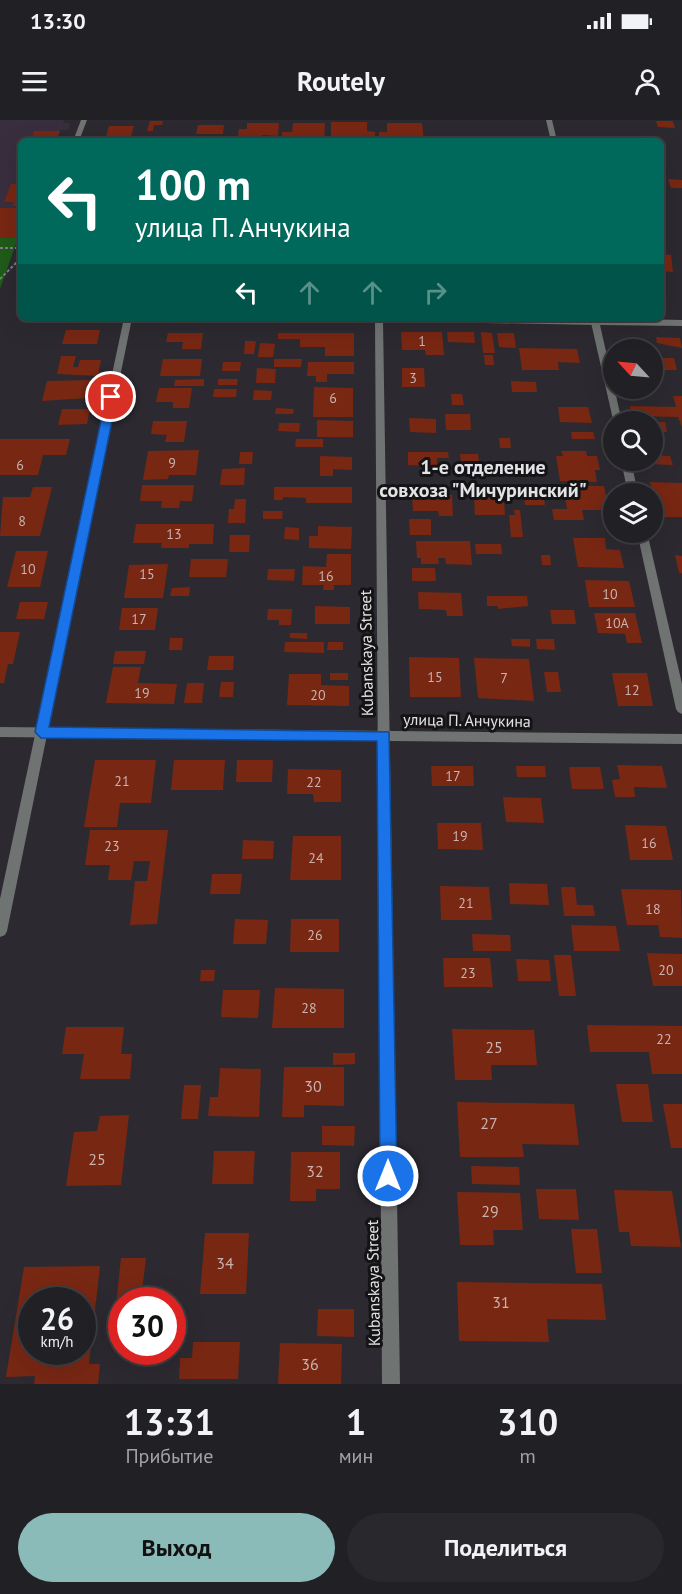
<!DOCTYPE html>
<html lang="ru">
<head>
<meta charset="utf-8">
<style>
  :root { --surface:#212024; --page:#29282c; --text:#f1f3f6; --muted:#a2a3a6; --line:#3e3e41; --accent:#8bbbb9 }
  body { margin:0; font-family:"PT Sans",sans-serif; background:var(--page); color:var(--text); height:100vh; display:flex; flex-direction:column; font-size:22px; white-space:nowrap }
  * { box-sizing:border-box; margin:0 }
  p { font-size:20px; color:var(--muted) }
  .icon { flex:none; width:33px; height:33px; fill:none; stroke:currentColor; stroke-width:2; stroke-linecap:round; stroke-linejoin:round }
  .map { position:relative; height:1264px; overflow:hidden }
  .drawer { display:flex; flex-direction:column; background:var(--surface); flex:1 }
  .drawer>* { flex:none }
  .top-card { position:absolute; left:18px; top:18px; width:646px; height:183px; border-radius:9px; box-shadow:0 6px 24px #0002,0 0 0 2px var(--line); background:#00695c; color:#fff; overflow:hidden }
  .needle { width:39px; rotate:296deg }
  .buttons { position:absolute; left:603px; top:219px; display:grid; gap:12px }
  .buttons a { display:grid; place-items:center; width:60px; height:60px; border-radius:50%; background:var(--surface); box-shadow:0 6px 24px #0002,0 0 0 2px var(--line); font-size:30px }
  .speed { position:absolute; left:18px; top:1167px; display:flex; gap:12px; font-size:30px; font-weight:700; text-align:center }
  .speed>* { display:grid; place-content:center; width:78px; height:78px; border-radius:50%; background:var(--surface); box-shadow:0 6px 24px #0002,0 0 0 2px var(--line); line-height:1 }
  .speed small { font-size:15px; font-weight:400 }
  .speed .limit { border:9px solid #d22; background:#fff; color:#111 }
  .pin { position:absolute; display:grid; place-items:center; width:51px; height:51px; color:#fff; margin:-26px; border:3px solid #fff; border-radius:50%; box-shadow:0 2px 6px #0007 }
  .me { position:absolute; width:66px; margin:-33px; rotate:0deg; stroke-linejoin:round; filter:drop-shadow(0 0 4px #0008) }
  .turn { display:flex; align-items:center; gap:21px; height:126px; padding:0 18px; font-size:27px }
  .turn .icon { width:78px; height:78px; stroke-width:2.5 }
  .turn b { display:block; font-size:42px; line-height:51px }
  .lanes { display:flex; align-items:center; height:57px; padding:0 18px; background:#0003; justify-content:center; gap:30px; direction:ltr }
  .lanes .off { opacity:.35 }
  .eta { display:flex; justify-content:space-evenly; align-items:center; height:102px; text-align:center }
  .eta b { font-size:36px; font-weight:600; line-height:42px }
  .cta { display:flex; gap:12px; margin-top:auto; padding:12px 18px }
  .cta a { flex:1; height:69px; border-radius:36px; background:var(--accent); color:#111; font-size:24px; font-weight:600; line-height:69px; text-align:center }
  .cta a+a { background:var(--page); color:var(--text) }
  .status { display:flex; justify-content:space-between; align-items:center; height:42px; padding:0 30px; background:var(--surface); direction:ltr }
  .status svg { height:16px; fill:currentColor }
  header { display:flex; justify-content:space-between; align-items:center; height:78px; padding:0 18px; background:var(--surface); font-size:27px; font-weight:600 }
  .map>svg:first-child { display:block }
</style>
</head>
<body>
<div class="status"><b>13:30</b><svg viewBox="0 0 49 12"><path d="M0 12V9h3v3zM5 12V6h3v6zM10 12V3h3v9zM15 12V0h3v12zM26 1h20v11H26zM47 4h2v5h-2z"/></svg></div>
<header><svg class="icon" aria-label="menu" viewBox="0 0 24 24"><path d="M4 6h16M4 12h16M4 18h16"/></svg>Routely<svg class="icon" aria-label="person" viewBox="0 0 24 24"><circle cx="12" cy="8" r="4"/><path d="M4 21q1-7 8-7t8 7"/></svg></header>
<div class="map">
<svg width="682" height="1264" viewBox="0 0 682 1264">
  <rect width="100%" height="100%" fill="#2c2a30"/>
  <polygon fill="#392e3e" points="0,0 64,0 63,3 70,3 68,10 60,10 56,21 21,21 21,110 18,118 0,118"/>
  <polygon fill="#1f5b19" points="0,118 18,118 0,169"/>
  <g fill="#782713" fill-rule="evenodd">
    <polygon points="150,1 163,1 162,5 154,5 153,11 147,11"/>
    <polygon points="656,1 673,1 675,8 658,7"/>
    <polygon points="331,2 367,2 367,11 375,12 375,21 331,21"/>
    <polygon points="247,3 279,3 278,16 262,15 262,19 238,16 239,9 247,9"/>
    <polygon points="293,3 325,3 324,21 281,21 282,12 292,12"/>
    <polygon points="387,3 422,3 424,21 379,21 379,12 387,12"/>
    <polygon points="198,5 224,5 223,14 196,14"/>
    <polygon points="109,6 134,6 130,20 105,20"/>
    <polygon points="34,11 60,11 56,21 30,21"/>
    <polygon points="192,17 226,17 225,21 191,21"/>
    <polygon points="668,59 682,60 682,68 671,68"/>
    <polygon points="11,64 21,64 21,86 12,86 14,82 4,82"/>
    <polygon points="0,88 21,88 21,110 18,118 0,118"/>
    <polygon points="662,134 671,135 673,152 662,151"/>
    <polygon points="66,210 100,210 97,224 62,224"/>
    <polygon points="401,212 442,212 444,235 426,235 425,230 402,230"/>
    <polygon points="447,212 474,212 475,223 448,222"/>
    <polygon points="481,212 492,213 495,233 483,233"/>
    <polygon points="168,213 203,213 201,229 182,229 183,222 166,222"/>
    <polygon points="278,213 354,213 354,236 325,236 325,227 300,227 300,219 278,219"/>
    <polygon points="497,213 514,213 516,228 499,227"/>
    <polygon points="656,217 680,218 682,228 657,223"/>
    <polygon points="245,221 256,221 254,234 244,234"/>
    <polygon points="260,223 275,224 273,237 258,237"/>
    <polygon points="619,223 655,226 657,232 652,232 652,230 620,230"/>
    <polygon points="519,228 577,229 580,243 558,242 559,250 522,250"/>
    <polygon points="484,235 493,235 494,245 485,245"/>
    <polygon points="61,236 76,236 73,247 78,247 80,240 101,240 98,256 57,254"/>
    <polygon points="652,238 674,238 677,250 652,250"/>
    <polygon points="163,239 202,239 200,256 160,256"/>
    <polygon points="274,239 302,239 301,247 274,247"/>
    <polygon points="223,242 241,242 240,251 222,251"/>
    <polygon points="308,242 354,242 354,254 327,254 327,262 316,262 316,256 307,256"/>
    <polygon points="257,248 276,249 275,263 256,263"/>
    <polygon points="402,248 424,248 425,267 402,267"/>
    <polygon points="204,259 204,266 174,266 175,260"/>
    <polygon points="218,259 238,259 237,265 218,265"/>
    <polygon points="91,260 88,278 42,281 47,261"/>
    <polygon points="511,261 536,262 537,272 512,272"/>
    <polygon points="314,267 353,268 353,297 313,297"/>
    <polygon points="159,268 192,268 189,288 173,288 173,282 156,282"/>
    <polygon points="214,269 237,269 236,277 213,277"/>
    <polygon points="254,270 272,271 271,280 253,280"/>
    <polygon points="451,274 462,274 464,285 452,285"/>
    <polygon points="673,276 682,276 682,307 678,297 632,296 630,286 676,287"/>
    <polygon points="558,287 588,287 592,303 560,302"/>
    <polygon points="276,288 294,289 293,294 275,294"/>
    <polygon points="62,289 90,289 87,304 58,305"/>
    <polygon points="445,294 470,294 471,310 446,310"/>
    <polygon points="409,298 436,299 436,313 410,312"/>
    <polygon points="317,300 353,301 353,317 317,317"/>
    <polygon points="153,301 187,301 184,322 165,322 167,315 151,314"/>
    <polygon points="652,302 665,302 667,312 652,312"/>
    <polygon points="279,303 300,303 299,312 278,311"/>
    <polygon points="571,312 593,312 595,319 572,319"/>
    <polygon points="499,318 510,318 511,328 500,328"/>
    <polygon points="0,319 70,319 66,335 43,335 38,355 0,355"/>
    <polygon points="296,319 323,319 323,327 295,327"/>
    <polygon points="199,330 196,355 169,355 168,359 143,360 148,331"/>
    <polygon points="561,331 586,331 587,336 597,336 600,350 595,350 597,362 560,361 556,336 563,336"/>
    <polygon points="240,332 253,332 252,344 239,344"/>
    <polygon points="408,332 448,332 449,338 437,338 437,346 408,345"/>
    <polygon points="460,334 478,334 479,342 461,342"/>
    <polygon points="652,335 670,336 673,345 648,344 647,340 652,340"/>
    <polygon points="320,336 352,337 352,350 333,349 333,356 320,356"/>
    <polygon points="245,348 244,365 220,365 222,349"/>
    <polygon points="650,362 682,363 682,397 659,397"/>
    <polygon points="142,365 194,365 192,381 180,381 179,388 161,388 162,381 140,381"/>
    <polygon points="563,366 604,366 609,390 582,390 584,400 554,400 552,389 567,389"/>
    <polygon points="33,367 52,367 40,416 0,416 3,377 30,377"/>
    <polygon points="274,367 352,367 352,383 306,383 306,378 283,377 283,380 274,380"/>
    <polygon points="523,369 542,370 545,385 525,385"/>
    <polygon points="412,375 452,375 453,396 439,396 438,391 413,391"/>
    <polygon points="474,377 504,378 505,395 475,395"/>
    <polygon points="235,379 246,379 245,403 228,403 229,389 234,389"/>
    <polygon points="514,390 520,390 523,417 511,417 509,395 515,395"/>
    <polygon points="263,391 283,391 282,399 263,399"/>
    <polygon points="409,399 431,399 431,415 410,415"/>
    <polygon points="136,404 214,404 213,424 189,424 189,428 161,428 162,423 133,423"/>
    <polygon points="318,406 352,407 351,429 309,428 309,416 318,416"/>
    <polygon points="285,407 299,408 299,420 284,419"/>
    <polygon points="230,415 250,415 249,432 229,432"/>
    <polygon points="573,418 605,418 606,429 620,430 624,448 578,447"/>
    <polygon points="416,421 470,421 472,445 446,444 445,438 438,438 439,444 421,444 421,438 417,438"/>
    <polygon points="475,424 501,424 502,434 476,434"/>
    <polygon points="16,431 48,431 40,467 7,467"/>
    <polygon points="327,434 351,434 351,465 334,465 334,470 323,470 324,465 302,465 303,446 326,447"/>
    <polygon points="541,435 550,435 551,445 542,445"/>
    <polygon points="675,435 682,436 682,453 679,453"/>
    <polygon points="191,439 228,439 226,457 189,457"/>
    <polygon points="168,444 163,478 124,478 129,445"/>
    <polygon points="412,448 435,448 436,461 412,461"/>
    <polygon points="268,449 295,449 294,461 267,460"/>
    <polygon points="585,460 629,461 635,487 589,487"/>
    <polygon points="190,467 189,476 170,476 172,468"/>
    <polygon points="418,472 461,473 463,496 447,496 446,490 419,489"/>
    <polygon points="487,476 527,476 528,486 498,489 498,486 487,486"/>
    <polygon points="20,482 48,482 44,499 16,499"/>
    <polygon points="315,486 350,487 350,504 315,504"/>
    <polygon points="122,488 158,488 155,510 119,510"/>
    <polygon points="268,489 292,489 291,505 279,505 279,500 267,500"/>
    <polygon points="550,490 574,490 576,504 552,504"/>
    <polygon points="594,493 635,493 642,523 627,523 625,514 598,513"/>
    <polygon points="0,512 20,512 13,544 8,544 4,563 0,563"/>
    <polygon points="290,513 307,513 307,519 290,518"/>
    <polygon points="170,518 183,518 182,530 169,530"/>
    <polygon points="511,519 530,519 530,527 512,526"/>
    <polygon points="536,519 554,519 555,530 537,529"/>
    <polygon points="285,522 324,522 324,533 284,532"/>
    <polygon points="328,522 343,522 343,530 327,530"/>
    <polygon points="115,531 146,531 144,544 113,544"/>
    <polygon points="209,536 234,536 233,550 207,550"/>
    <polygon points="409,537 459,538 461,577 410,577"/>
    <polygon points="474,538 529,539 534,581 478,578"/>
    <polygon points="113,547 141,547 138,563 177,564 174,584 106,583"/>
    <polygon points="544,552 558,552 561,572 547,572"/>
    <rect x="330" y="553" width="18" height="7"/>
    <polygon points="612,553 647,553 653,586 618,586"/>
    <polygon points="289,554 321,554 321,565 349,566 349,586 287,585"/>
    <polygon points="221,562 234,562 233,577 219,577"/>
    <polygon points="187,563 204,563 202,583 184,583"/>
    <polygon points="95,640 156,640 151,683 120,683 117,707 84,707"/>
    <polygon points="174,640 225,640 223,670 171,670"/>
    <polygon points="237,640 273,640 272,662 236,662"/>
    <polygon points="617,645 662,646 667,668 634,667 635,677 615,677 612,660 620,659"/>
    <polygon points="431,646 473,646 474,666 432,666"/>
    <polygon points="516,646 545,646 546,657 517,657"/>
    <polygon points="569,647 600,647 604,669 572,669"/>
    <polygon points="288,649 341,650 341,682 314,682 313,674 287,674"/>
    <polygon points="503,677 541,678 544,703 506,702"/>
    <polygon points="437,703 481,703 483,730 438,729"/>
    <polygon points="625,705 666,706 673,740 630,740"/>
    <polygon points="90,710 168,710 157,804 130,805 135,761 147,761 150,741 134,741 131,760 108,760 110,745 85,745"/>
    <polygon points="293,716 341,716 341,760 290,760"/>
    <polygon points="243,720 274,721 273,739 242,739"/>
    <polygon points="212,754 242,754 240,774 210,774"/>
    <polygon points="509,763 547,764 549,785 510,784"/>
    <polygon points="440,766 489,767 492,800 441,800"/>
    <polygon points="561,767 575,767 577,785 593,785 595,796 564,796"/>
    <polygon points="621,769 681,770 682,818 660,817 658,805 627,805"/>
    <polygon points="235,799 268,800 266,824 233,824"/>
    <polygon points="291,799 339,799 339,832 290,832"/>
    <polygon points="571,805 616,806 620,831 574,831"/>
    <polygon points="472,814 510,815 511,831 473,831"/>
    <polygon points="647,833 682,834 682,866 653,866"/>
    <polygon points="554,835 571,835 576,876 559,876"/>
    <polygon points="443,838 490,838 493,867 444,867"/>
    <polygon points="516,839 549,840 551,861 518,861"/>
    <polygon points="201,850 215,850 214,861 200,861"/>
    <polygon points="275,868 344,869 344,908 272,908"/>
    <polygon points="223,870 260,870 258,898 221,897"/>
    <polygon points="587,905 682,906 682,954 652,954 649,932 590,932"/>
    <polygon points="66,907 124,907 121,934 132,934 130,959 80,959 84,934 62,934"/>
    <polygon points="452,909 534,910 537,945 491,945 492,960 455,960"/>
    <polygon points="333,933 355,933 355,944 333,945"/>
    <polygon points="284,947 344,947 344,986 304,985 304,997 282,997"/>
    <polygon points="220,948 261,949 259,997 208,996 210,977 218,977"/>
    <polygon points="616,964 648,964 653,1002 622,1002"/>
    <polygon points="184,965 201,965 198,999 181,999"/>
    <polygon points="457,982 574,984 579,1025 522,1024 524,1037 460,1037"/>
    <polygon points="663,984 682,984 682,1028 671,1028"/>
    <polygon points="129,995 121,1065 66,1066 74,1012 97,1011 100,996"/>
    <polygon points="322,1006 355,1006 354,1026 322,1025"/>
    <polygon points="214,1031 255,1031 253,1064 212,1064"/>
    <polygon points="291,1032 340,1032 340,1069 316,1069 316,1081 290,1081"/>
    <polygon points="471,1046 519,1047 520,1065 472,1064"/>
    <polygon points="536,1069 576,1069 579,1100 539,1099"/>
    <polygon points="614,1070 672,1071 681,1127 631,1126 629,1112 619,1112"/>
    <polygon points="457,1072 520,1073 523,1110 493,1110 494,1125 460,1125"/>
    <polygon points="571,1109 597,1109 602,1153 576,1153"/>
    <polygon points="205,1113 249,1113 246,1174 200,1174"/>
    <polygon points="121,1138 146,1138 141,1180 122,1180 122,1194 115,1194"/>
    <path d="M100,1146L89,1244H100L98,1264H34L35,1256L6,1257L24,1147ZM32,1180H82V1232H32Z"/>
    <polygon points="457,1162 602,1164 606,1200 547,1199 549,1222 459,1221"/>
    <polygon points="318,1189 354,1189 354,1217 317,1216"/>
    <polygon points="193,1222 240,1222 238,1259 179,1259 180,1238 192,1238"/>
    <polygon points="280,1223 342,1224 341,1264 278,1264"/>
  </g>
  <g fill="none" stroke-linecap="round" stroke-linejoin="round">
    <g stroke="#7d7c81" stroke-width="2" stroke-dasharray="3 2" stroke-linecap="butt">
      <polyline points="0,128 21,128"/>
      <polyline points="0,159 21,138"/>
    </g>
    <polygon fill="#6f7371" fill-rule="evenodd" points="0,607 682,614 682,624 0,617"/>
    <g fill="#6f7371" fill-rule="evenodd">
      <polygon points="81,0 87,0 79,21 73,21"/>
      <polygon points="124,198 132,198 7,811 5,815 0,817 0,779"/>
      <polygon points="337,198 595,199 599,202 595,205 383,201 400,1264 382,1264 375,201 341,201"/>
    </g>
    <g fill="#6f7371" fill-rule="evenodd">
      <polygon points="546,0 552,0 557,21 551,21"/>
      <polygon points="590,198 682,200 682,206 600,205 622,302 614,302 614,304"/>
      <polygon points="621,340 631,340 638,374 628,374"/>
      <polygon points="637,412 647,412 682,564 682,594 678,592 676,589"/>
    </g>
  </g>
  <polygon fill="#1a73e8" stroke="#114b97" stroke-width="1.5" points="111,273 117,277 49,607 389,612 397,1056 395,1062 388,1065 382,1062 380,1056 377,621 41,618 35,612 106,277"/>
  <g text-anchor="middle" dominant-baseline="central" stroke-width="6" stroke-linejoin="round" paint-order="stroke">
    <g font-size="14" fill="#c8b3b0">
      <text x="422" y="221">1</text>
      <text x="413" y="258">3</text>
      <text x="333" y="278">6</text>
      <text x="172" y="343">9</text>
      <text x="20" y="345">6</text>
      <text x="22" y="401">8</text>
      <text x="174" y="414">13</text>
      <text x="28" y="449">10</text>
      <text x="147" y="454">15</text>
      <text x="326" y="456">16</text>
      <text x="610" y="474">10</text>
      <text x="139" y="499">17</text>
      <text x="617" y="503">10А</text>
      <text x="435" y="557">15</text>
      <text x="504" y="558">7</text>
      <text x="632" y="570">12</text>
      <text x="142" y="573">19</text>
      <text x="318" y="575">20</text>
      <text x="453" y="656">17</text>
      <text x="122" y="661">21</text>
      <text x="314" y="662">22</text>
      <text x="460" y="716">19</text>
      <text x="649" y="723">16</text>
      <text x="112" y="726">23</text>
      <text x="316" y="738">24</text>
      <text x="466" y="783">21</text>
      <text x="653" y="789">18</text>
      <text x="315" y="815">26</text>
      <text x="666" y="850">20</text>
      <text x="468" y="853">23</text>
      <text x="309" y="888">28</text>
      <text x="664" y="919">22</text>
    </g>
    <g font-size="16" fill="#e3e2e5" stroke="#141316">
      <text transform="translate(366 533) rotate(-91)">Kubanskaya Street</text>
      <text transform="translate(467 600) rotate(1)">улица П. Анчукина</text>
      <text transform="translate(373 1163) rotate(-91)">Kubanskaya Street</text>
    </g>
    <g font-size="16" fill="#c8b3b0">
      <text x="494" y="927">25</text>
      <text x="313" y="966">30</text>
      <text x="489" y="1003">27</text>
      <text x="97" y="1039">25</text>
      <text x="315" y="1051">32</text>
      <text x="490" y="1091">29</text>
      <text x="225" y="1143">34</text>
      <text x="501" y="1182">31</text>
      <text x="310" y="1244">36</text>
    </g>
    <g font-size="20" font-weight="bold" fill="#e3e2e5" stroke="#141316">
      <text x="483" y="347">1-е отделение<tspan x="483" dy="23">совхоза "Мичуринский"</tspan></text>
    </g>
  </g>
</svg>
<div class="buttons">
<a><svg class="needle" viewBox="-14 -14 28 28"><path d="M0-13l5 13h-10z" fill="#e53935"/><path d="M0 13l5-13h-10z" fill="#a2a3a6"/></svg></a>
<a><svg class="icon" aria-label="search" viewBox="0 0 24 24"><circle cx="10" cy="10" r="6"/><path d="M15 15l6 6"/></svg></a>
<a><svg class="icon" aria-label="layers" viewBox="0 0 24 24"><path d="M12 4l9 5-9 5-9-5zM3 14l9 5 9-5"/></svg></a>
</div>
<div class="speed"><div>26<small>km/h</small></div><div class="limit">30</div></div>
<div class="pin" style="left:111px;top:277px;background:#d93025"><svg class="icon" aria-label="arrive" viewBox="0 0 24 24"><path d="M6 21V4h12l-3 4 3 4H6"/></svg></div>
<svg class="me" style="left:388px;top:1056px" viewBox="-20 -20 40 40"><circle r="17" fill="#1a73e8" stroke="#fff" stroke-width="3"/><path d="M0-11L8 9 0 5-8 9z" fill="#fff"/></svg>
<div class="top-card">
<div class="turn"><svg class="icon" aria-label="left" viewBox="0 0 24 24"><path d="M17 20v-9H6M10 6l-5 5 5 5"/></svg><div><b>100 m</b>улица П. Анчукина</div></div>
<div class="lanes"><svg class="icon" aria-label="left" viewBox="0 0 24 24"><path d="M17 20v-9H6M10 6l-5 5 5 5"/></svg><svg class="icon off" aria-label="ahead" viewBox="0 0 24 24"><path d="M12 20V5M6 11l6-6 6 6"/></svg><svg class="icon off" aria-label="ahead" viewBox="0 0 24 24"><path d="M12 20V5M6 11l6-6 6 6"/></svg><svg class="icon off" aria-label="right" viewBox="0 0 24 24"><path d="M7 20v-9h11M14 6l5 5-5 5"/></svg></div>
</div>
</div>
<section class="drawer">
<div class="eta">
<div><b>13:31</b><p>Прибытие</p></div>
<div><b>1</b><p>мин</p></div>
<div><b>310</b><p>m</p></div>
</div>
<div class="cta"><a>Выход</a><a>Поделиться</a></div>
</section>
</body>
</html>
